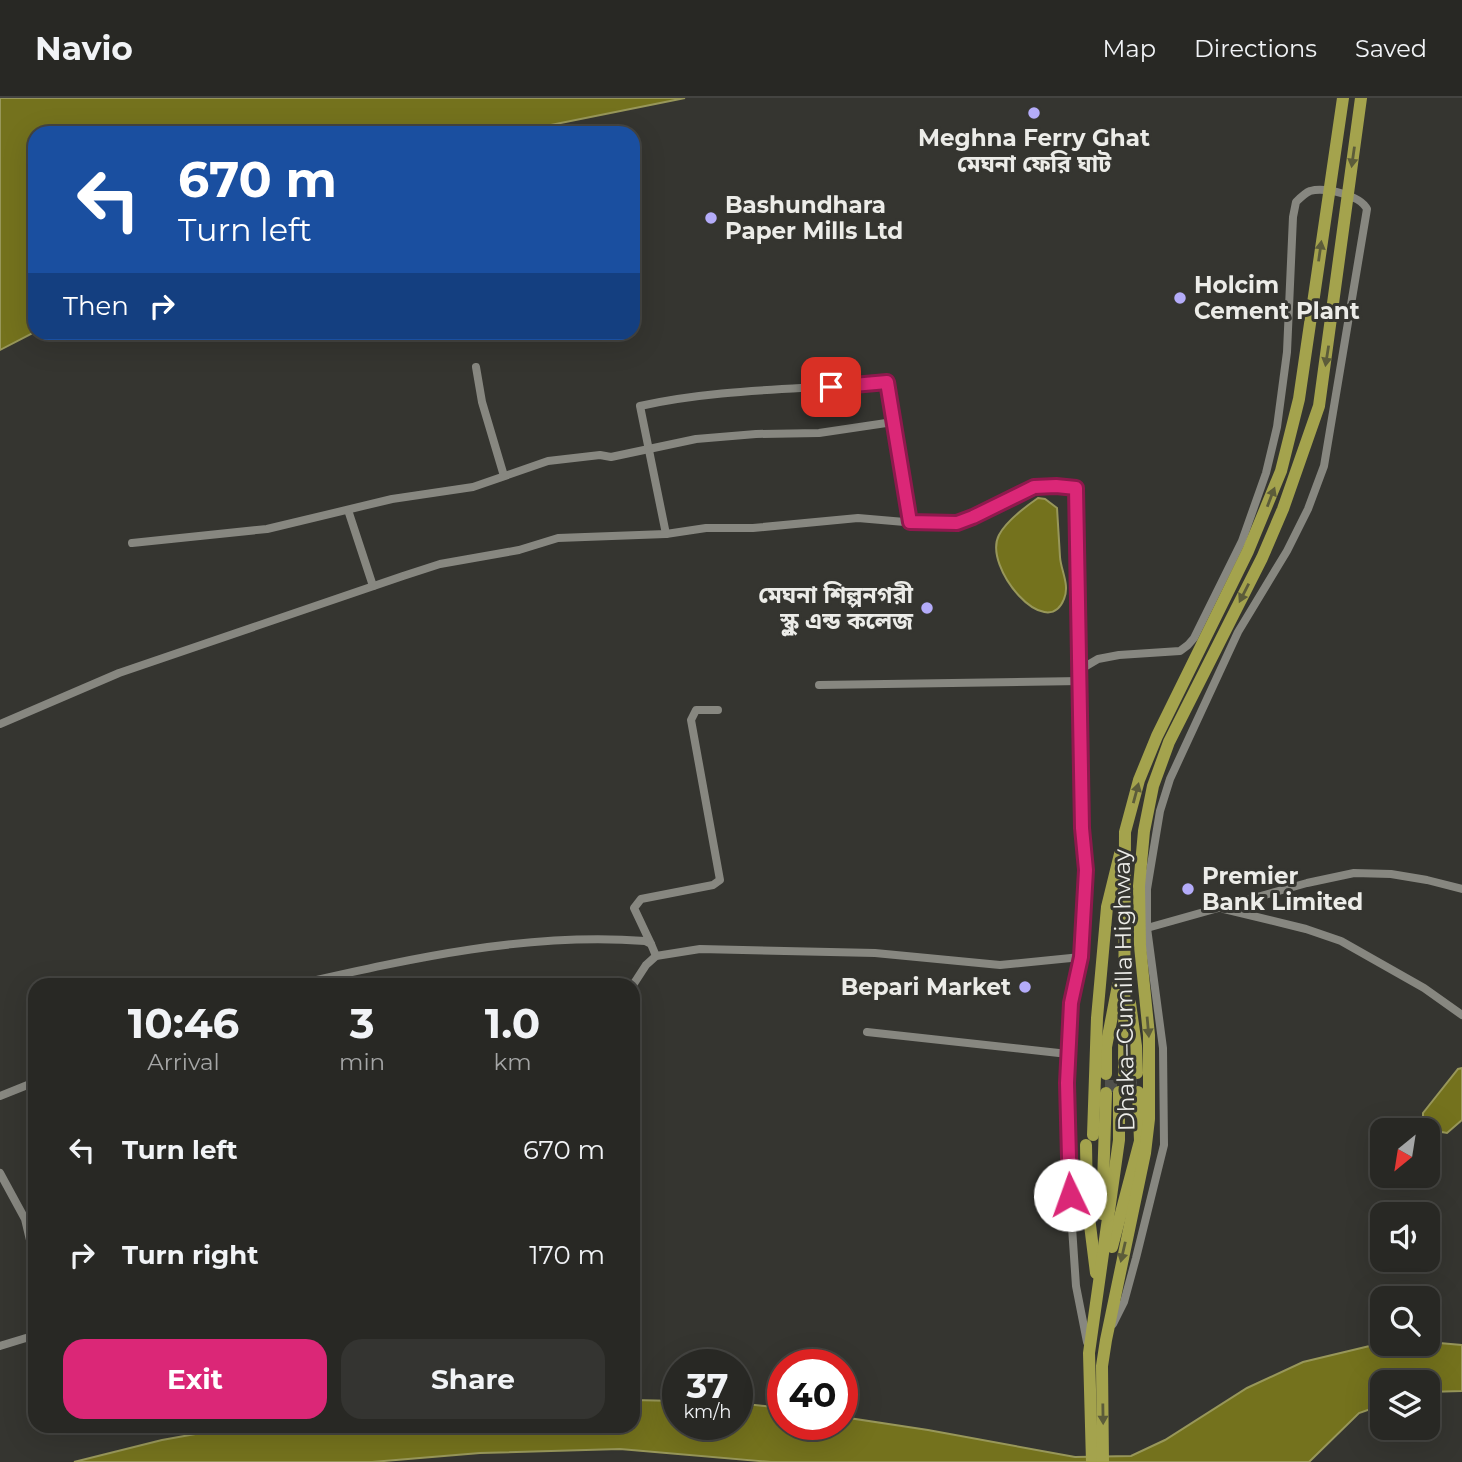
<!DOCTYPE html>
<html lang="en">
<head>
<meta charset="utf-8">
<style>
  :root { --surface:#282824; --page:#343431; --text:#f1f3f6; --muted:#a5a6a6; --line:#444441; --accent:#db2777 }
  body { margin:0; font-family:Montserrat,"Noto Sans Bengali",sans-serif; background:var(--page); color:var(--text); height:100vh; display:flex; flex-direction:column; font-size:26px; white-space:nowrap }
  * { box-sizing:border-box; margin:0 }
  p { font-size:23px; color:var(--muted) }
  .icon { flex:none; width:38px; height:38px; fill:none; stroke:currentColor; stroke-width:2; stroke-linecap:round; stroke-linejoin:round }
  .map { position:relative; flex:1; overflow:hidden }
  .drawer { position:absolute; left:28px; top:880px; width:612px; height:455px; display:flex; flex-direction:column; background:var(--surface); border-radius:21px; box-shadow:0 7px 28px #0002,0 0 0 2px var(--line) }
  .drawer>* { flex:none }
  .guide { position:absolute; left:28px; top:28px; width:612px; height:214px; border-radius:21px; box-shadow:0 7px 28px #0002,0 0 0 2px var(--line); background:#1a4fa0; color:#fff; overflow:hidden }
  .needle { width:46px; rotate:210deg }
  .controls { position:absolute; left:1370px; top:1020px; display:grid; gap:14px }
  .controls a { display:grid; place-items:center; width:70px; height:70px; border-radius:14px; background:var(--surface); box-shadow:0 7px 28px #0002,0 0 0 2px var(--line); font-size:35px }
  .speed { position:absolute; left:662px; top:1251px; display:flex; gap:14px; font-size:35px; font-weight:700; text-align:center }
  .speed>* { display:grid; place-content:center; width:91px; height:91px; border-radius:50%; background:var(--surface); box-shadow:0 7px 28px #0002,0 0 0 2px var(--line); line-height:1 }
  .speed small { font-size:18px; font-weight:400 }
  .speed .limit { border:10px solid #d22; background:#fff; color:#111 }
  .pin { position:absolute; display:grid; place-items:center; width:60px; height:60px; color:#fff; margin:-30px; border-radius:14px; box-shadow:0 4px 10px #0006 }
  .me { position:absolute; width:77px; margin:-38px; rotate:357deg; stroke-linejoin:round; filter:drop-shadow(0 0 5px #0008) }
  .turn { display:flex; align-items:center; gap:24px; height:147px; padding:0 35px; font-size:32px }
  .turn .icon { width:91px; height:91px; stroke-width:2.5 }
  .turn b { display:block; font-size:49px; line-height:60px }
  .then { display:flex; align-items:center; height:66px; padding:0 35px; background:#0003; gap:14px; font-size:26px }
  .eta { display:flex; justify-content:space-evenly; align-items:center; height:119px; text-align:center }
  .eta b { font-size:42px; font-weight:700; line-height:49px }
  .cta { display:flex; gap:14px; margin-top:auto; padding:14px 35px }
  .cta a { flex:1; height:80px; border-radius:21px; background:var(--accent); color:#fff; font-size:28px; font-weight:700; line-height:80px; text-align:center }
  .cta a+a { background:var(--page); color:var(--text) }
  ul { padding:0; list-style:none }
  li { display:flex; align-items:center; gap:21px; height:105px; padding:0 35px }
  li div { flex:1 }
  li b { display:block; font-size:26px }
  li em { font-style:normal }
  header { display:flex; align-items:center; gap:42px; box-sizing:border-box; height:98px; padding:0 35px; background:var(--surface); border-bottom:2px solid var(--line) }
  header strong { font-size:33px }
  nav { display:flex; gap:38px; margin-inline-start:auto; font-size:24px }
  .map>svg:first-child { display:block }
</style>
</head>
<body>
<header>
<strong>Navio</strong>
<nav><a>Map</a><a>Directions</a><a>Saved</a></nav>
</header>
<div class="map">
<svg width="1462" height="1364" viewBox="0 0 1462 1364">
  <rect width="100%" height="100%" fill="#353530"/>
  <g fill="#74721d" stroke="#98975a" stroke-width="2">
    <polygon points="0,0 685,0 511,35 35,35 35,234 0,252"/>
    <path d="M1038,400L1045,401L1057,410C1058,426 1059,443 1060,459C1061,473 1070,487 1064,501C1047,545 982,469 999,437C1007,422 1025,409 1038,400Z"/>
    <polygon points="1462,970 1462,1022 1447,1035 1436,1033 1423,1021 1423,1015 1458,971"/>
    <polygon points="1428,1244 1462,1247 1462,1293 1428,1294 1428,1284 1382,1284 1382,1307 1359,1315 1309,1364 771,1364 620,1351 480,1355 372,1364 74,1364 162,1342 240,1328 634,1328 634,1302 677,1303 677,1326 737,1326 737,1305 782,1310 782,1326 842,1326 842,1319 928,1332 1075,1359 1131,1358 1165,1342 1247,1290 1303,1264 1382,1245 1428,1246"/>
  </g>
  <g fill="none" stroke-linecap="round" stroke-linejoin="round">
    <g stroke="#50504c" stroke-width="12" stroke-dasharray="12 6" stroke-linecap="butt">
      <polyline points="1131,976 1131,994"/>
      <polyline points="1111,994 1111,976"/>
    </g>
    <g stroke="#878780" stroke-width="8">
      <polyline points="476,269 482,304 504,378"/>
      <polyline points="348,412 373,488"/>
      <path d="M666,436L640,308C721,290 804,292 887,284L910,424"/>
      <polyline points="132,445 267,431 392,401 473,389 548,363 600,357 611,359 696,341 756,336 819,335 893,324"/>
      <polyline points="819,587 1081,583"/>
      <polyline points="0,626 119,575 403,478 440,466 519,452 558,440 666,436 706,430 753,430 858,420 928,426 957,425 1034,389 1056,388 1076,390 1077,502 1081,571"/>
      <polyline points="1224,811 1306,831 1341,843 1424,890 1462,917"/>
      <polyline points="1147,830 1307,785 1354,775 1391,776 1427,782 1462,791"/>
      <polyline points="651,846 634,810 641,801 713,787 720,782 691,622 696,612 718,612"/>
      <path d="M294,887C409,861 526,834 645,843L651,846L656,858"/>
      <polyline points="633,887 646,867 656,858 700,851 875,855 1000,867 1081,859"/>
      <polyline points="867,934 1068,956"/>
      <polyline points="0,998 35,984"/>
      <polyline points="0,1075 25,1121 35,1163"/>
      <path d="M1087,1244L1076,1188L1068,1070L1067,985L1071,905L1081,859L1086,772L1081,730V571L1098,561L1119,557L1180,553L1188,547L1194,540L1242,443L1266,375L1277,329L1287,254L1293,119L1296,104C1300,100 1305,95 1310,93C1325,89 1360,97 1367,111L1324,368L1308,411L1287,453L1238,534L1170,681L1160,713L1147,791V830L1163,950L1164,1047L1136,1160L1124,1204L1113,1226"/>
      <polyline points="0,1248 26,1240 35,1241"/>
    </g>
    <g stroke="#a4a34d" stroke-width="12">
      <polyline points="1130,905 1136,948 1137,975"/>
      <polyline points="1106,976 1106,949 1118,887"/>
      <polyline points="1124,976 1125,734 1139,682 1157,638 1248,453 1281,373 1299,301 1343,0"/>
      <polyline points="1093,1037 1097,920 1107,809 1120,756"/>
      <polyline points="1086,1047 1087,1103 1096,1175"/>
      <polyline points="1102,1116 1106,995"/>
      <polyline points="1112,1149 1140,1043 1138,994"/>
      <polyline points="1092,1364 1089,1255 1119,1042 1119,994"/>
      <polyline points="1103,1364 1102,1268 1106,1242 1145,1055 1149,1021 1149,937 1140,848 1139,788 1144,733 1153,688 1169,644 1262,460 1283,411 1319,308 1361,0"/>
    </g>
  </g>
  <defs><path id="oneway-solid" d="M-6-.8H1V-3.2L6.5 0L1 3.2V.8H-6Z" transform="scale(1.75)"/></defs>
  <g fill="#5c5c3a">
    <use href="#oneway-solid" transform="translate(1353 59) rotate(98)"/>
    <use href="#oneway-solid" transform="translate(1320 153) rotate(-82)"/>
    <use href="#oneway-solid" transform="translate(1327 258) rotate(99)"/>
    <use href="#oneway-solid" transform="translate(1271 399) rotate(-69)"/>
    <use href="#oneway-solid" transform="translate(1244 495) rotate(117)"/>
    <use href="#oneway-solid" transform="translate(1136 695) rotate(-75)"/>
    <use href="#oneway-solid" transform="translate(1148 929) rotate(85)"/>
    <use href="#oneway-solid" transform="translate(1123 1154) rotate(103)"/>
    <use href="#oneway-solid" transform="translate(1103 1316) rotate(89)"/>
  </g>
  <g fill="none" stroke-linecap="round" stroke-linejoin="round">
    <g stroke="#8e194d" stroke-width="18">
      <polyline id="route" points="831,289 887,284 910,424 957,425 973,419 1034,389 1056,388 1076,390 1082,730 1086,772 1081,859 1071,905 1067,985 1070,1097"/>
    </g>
    <use href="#route" stroke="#db2777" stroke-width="12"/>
  </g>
  <g fill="#b4acf9" stroke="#353530" stroke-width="2.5">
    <circle cx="1034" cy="15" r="7"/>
    <circle cx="711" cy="120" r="7"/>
    <circle cx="1180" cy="200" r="7"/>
    <circle cx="927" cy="510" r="7"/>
    <circle cx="1188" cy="791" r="7"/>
    <circle cx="1025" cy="889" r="7"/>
  </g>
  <g text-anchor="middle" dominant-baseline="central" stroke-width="6" stroke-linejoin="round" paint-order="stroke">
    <g font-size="23" font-weight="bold" fill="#ecece8" stroke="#353530" text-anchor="start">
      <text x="1034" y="40" text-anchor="middle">Meghna Ferry Ghat<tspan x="1034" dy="26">মেঘনা ফেরি ঘাট</tspan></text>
      <text x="725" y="107">Bashundhara<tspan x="725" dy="26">Paper Mills Ltd</tspan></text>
      <text x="1194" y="187">Holcim<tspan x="1194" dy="26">Cement Plant</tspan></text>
      <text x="913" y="497" text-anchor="end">মেঘনা শিল্পনগরী<tspan x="913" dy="26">স্কুল এন্ড কলেজ</tspan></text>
      <text x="1202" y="778">Premier<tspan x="1202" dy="26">Bank Limited</tspan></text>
      <text x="1011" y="889" text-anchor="end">Bepari Market</text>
    </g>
    <g font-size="23" fill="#ecece8" stroke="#353530">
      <text transform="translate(1124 892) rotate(-91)">Dhaka–Cumilla Highway</text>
    </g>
  </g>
</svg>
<div class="controls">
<a><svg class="needle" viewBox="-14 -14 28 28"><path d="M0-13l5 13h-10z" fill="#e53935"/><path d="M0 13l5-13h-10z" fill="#a5a6a6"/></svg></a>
<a><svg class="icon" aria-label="sound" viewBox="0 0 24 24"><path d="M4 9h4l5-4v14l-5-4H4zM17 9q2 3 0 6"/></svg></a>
<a><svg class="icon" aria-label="search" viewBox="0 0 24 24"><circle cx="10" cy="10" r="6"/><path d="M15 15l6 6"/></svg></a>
<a><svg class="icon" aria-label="layers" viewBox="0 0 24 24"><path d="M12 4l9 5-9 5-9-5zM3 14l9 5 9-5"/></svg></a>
</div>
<div class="speed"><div>37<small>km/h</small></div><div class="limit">40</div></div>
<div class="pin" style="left:831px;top:289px;background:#d93025"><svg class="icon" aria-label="arrive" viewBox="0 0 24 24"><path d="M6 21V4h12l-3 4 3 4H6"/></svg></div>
<svg class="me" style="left:1070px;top:1097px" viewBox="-20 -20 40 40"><circle r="19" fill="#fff"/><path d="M0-13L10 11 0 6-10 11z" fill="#db2777"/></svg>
<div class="guide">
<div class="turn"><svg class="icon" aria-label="left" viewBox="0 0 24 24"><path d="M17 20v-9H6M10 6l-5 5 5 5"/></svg><div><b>670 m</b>Turn left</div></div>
<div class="then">Then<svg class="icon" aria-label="right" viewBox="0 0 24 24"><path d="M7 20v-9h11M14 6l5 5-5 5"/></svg></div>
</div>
<section class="drawer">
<div class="eta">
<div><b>10:46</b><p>Arrival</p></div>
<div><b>3</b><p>min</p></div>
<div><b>1.0</b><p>km</p></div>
</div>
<ul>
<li><svg class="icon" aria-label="left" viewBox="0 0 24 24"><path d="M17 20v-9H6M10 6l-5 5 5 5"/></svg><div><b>Turn left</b></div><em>670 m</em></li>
<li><svg class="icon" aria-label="right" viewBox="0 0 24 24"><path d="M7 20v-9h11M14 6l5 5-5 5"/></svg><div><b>Turn right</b></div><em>170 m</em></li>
</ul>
<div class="cta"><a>Exit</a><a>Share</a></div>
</section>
</div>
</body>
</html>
